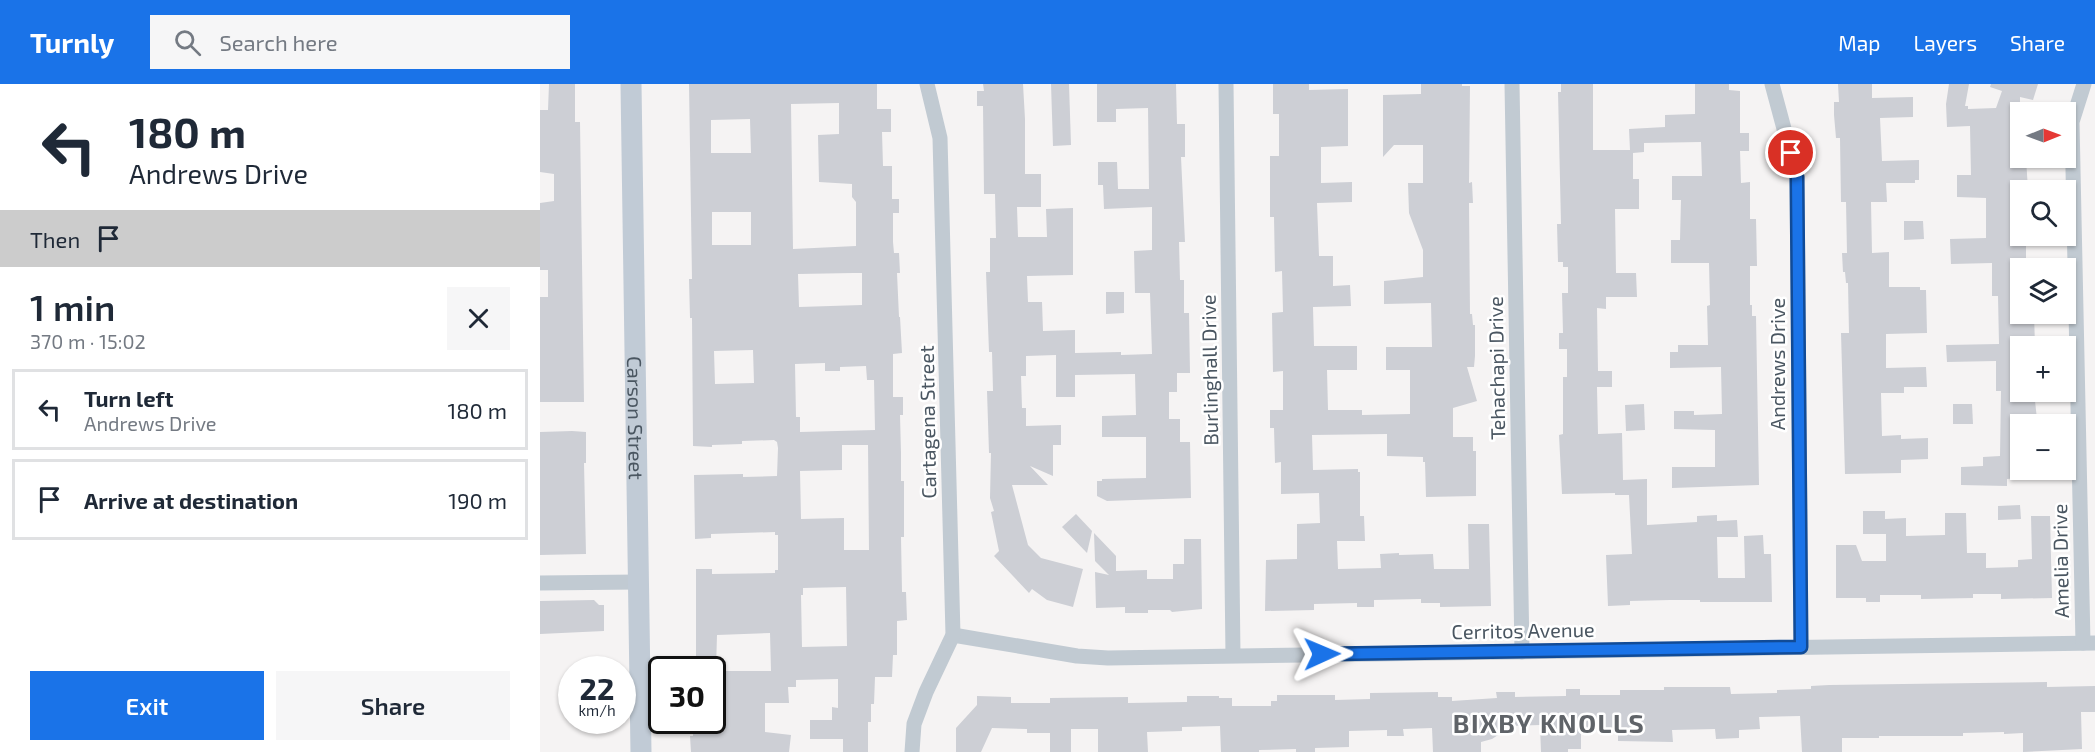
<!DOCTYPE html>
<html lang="en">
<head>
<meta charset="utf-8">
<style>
  :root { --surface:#fff; --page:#f6f6f7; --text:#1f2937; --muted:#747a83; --line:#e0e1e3; --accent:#1a73e8 }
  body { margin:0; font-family:"Exo 2",sans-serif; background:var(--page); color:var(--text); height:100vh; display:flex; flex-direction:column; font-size:22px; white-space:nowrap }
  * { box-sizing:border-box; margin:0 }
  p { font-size:20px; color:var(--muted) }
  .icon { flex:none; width:33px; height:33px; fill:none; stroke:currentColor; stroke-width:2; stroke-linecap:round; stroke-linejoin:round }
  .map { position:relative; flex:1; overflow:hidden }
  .drawer { display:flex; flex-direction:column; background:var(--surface); width:540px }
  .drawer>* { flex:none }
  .top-card { background:#fff; color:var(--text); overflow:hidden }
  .needle { width:39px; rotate:89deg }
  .fabs { position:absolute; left:1470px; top:18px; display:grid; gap:12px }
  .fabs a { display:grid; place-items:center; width:66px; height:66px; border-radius:0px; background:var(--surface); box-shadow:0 2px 4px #0004; font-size:30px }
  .speed { position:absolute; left:18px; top:572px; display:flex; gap:12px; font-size:30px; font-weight:700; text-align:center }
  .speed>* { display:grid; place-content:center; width:78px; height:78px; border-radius:50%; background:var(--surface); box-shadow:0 2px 4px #0004; line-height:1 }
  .speed small { font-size:15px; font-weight:400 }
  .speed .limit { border:3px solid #111; border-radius:9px; background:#fff; color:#111 }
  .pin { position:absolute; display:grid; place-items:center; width:51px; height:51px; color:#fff; margin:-26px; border:3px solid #fff; border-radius:50%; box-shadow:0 2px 6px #0007 }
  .me { position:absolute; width:66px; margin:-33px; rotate:89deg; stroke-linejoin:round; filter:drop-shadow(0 0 4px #0008) }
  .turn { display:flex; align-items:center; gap:21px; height:126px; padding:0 30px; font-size:27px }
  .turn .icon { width:78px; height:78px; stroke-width:2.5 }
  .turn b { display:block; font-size:42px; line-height:51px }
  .then { display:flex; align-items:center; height:57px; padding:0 30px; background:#0003; gap:12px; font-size:22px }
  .round { display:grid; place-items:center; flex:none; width:63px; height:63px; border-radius:0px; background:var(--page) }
  .overview { display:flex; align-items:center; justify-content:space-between; height:102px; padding:0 30px }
  h1 { font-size:36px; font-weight:600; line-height:45px }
  .button { display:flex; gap:12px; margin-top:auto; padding:12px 30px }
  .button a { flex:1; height:69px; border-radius:0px; background:var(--accent); color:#fff; font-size:24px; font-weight:600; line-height:69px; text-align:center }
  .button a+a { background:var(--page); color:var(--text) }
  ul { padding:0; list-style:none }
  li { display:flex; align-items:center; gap:18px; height:81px; margin:0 12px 9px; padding:0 18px; border:3px solid var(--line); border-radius:0px }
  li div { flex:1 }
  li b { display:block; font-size:22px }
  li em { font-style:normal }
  header { display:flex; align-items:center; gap:36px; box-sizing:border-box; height:84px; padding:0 30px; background:var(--accent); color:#fff }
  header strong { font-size:28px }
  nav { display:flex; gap:33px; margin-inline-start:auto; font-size:21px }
  .search { width:420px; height:54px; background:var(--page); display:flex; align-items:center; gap:15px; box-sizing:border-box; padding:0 21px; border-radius:0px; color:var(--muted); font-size:22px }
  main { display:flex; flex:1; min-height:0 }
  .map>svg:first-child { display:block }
</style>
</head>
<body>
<header>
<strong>Turnly</strong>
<div class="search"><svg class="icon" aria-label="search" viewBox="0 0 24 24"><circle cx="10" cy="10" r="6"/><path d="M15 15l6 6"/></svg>Search here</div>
<nav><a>Map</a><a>Layers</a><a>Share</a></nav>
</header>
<main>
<section class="drawer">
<div class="top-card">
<div class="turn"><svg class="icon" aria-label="left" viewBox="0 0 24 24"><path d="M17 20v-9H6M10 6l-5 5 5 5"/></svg><div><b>180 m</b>Andrews Drive</div></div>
<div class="then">Then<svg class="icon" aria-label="arrive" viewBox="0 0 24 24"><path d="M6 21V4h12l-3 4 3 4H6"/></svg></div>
</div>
<div class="overview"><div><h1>1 min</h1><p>370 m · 15:02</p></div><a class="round"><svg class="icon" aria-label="close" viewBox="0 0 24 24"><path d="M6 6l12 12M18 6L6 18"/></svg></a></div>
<ul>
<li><svg class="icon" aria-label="left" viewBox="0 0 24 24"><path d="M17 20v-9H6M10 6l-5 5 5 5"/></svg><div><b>Turn left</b><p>Andrews Drive</p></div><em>180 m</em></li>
<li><svg class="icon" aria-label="arrive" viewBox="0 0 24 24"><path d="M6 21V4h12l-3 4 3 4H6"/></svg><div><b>Arrive at destination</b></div><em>190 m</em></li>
</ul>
<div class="button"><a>Exit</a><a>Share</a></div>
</section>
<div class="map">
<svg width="1555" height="668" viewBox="0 0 1555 668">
  <rect width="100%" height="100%" fill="#f5f3f3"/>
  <g fill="#cdcfd5" fill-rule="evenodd">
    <polygon points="9,0 35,0 35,38 40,38 44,318 0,318 0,213 8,213 8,186 0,186 0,119 14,117 14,90 0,88 0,26 8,26"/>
    <path d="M149,0H337V25H351V48H342L343,82H352V115H359V129H353V158L354,169H359L360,189H357L359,233H360L362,269L353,270V313H363V331H360L361,369V397H364V453H361L362,508H366L367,536L357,537V571H353L352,593H335L334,620H331V638H328V668H303V655H270V636H292V623L298,624V595L256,596V603H248L249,619H225V648L251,651L249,668H151L150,652H153V646L172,644V587H231L230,549L177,551L176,585H156V485H172V490L235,489V486H238V451H235V448L171,450V454L155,455L154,391L203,390V393L237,392L238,364L237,358L234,356L202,357V360L172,361V363L153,362L152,234H150L149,195H152ZM299,19V50L278,51L279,98L312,100V113L316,118V162L253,165L251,20ZM210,35L211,69H171V36ZM172,128H211V161H172ZM313,189H322V221L259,223L258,190ZM213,266L214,299L175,300L174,267ZM285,279V287H300V283L326,282L327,296H334L335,346L260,348V333H256L255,280ZM302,361H328L329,466H304V434L261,435L260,387L302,386ZM306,503L307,562L262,563L261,511H263V504Z"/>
    <polygon points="443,0 483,0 485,35 485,90 501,90 501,123 477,123 478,153 507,153 506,125 533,124 533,191 487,192 488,218 502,218 503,247 535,246 535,269 581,268 581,271 612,270 610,209 595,209 594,167 612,166 612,123 564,125 563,101 558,101 558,78 577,78 578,105 609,105 608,24 576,25 576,38 557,38 557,0 636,0 637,40 645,40 645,73 641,73 645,158 639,158 640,196 644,196 644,229 649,229 650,289 637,289 637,308 629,308 629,335 640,335 640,358 650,358 651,414 567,417 557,412 557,397 562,397 562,395 606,394 606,353 562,353 562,332 596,331 595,290 535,291 535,313 516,313 516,271 486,272 486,292 481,292 482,324 486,324 486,342 521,341 521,361 513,361 513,392 490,382 508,401 472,401 488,461 501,474 543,485 533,523 507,516 492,505 489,509 454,472 459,467 451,428 454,427 450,414 451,369 449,369 447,307 453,307 452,268 449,268 446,188 450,188 450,154 456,154 455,110 444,110 443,22 437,22 437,7 444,7"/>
    <polygon points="511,0 529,0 531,61 513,62"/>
    <polygon points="733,0 769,0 769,6 808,5 808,62 781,63 781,99 812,98 812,118 777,119 779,172 793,172 793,202 810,201 811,222 773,223 774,262 817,262 817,286 787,286 788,326 822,326 822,331 870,330 870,286 846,286 846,263 892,263 891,219 844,220 844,197 883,193 883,166 869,129 868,99 883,99 883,61 854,61 843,73 843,11 881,10 881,0 922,0 922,2 930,2 929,99 932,98 933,119 929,119 930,230 932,230 933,241 935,241 935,272 934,283 927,283 937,317 913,324 913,353 933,353 933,367 936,367 936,412 886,413 885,378 883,378 883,373 847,372 847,350 772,351 773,386 818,385 818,388 820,388 820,432 824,432 825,457 797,457 798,485 841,484 840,470 859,469 859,471 893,470 894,485 929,485 928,440 949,440 951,522 900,523 900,519 881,519 881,515 834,516 834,523 817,523 817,519 774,520 774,526 725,527 726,476 757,475 757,440 780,439 779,409 741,410 741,378 735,379 734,344 730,344 730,326 743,326 743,287 733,288 732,229 743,228 742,187 735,188 734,133 730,133 730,72 739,72 739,30 733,30"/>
    <polygon points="1021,0 1053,0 1053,66 1090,66 1089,45 1125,43 1125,31 1155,30 1155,0 1189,0 1189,6 1200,7 1200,49 1209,49 1209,67 1200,67 1201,99 1210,98 1210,135 1216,135 1217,182 1210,182 1210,221 1212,221 1212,232 1216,232 1219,401 1132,404 1132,383 1175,383 1175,346 1134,345 1134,327 1154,327 1154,331 1182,330 1181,283 1130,284 1130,268 1138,268 1138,261 1168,261 1167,222 1170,221 1169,179 1131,179 1131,156 1140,156 1141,116 1132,116 1132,92 1162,92 1161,58 1104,59 1104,68 1093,69 1093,95 1099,95 1099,125 1075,125 1076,189 1096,189 1097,213 1066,213 1066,225 1057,224 1058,287 1072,287 1072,303 1057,303 1058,350 1082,349 1083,396 1107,395 1107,441 1157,438 1157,432 1177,431 1177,437 1197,436 1198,453 1177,453 1178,494 1205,494 1204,452 1223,451 1224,470 1231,470 1232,518 1160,518 1160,516 1130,516 1090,517 1090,521 1068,522 1066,471 1092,470 1089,411 1075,411 1075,409 1022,410 1019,351 1023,350 1023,293 1027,293 1027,265 1019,265 1019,249 1023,249 1022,209 1028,209 1028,183 1023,183 1023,178 1018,178 1017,140 1021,140 1018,8 1021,8"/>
    <polygon points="1298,0 1332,0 1332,14 1373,13 1373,33 1340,34 1342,77 1379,76 1379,96 1375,96 1375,99 1346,99 1347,118 1331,118 1332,169 1349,168 1349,203 1380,203 1380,206 1386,206 1387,249 1346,250 1346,284 1386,283 1387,303 1364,303 1364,309 1341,309 1342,352 1361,351 1361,355 1388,354 1388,375 1361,376 1361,389 1305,390 1301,249 1309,249 1308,199 1306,199 1305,188 1303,188 1302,169 1307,169 1306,118 1301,118 1300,54 1296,54 1294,31 1294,18 1299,18"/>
    <polygon points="1409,0 1429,0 1425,22 1428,22 1428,25 1456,24 1462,7 1450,3 1451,0 1498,0 1493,16 1480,13 1480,74 1486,74 1488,106 1480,106 1480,155 1486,155 1486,184 1480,184 1480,230 1494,230 1495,262 1480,262 1480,308 1494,308 1497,335 1480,335 1480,394 1467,395 1467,402 1421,401 1421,383 1443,382 1443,373 1460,372 1461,307 1456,307 1456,277 1407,278 1406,261 1459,260 1458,212 1452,212 1452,179 1411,180 1410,155 1446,154 1446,114 1417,113 1417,91 1431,91 1430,42 1407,43 1406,20"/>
    <polygon points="1364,137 1383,137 1384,155 1364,156"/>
    <polygon points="566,208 584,208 584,229 566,230"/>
    <polygon points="1104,320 1105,346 1086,347 1085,321"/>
    <polygon points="1413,320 1432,320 1433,340 1413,340"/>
    <polygon points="32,347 46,348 46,379 44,379 46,470 0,471 0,348"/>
    <polygon points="1480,421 1481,435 1458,436 1458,422"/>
    <polygon points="1323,427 1345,427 1345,435 1366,434 1366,452 1405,451 1405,429 1426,429 1427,469 1446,469 1446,484 1478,483 1478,476 1492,475 1491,432 1510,432 1512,514 1461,515 1461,510 1433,510 1433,514 1381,515 1381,511 1340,511 1340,518 1326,518 1326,514 1296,514 1296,461 1316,461 1322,477 1346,477 1346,450 1323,450"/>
    <polygon points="536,430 552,447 547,469 522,443"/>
    <polygon points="554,449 576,472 576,487 607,486 607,495 633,495 633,480 644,480 644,455 661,455 662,525 632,528 630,526 608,526 608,529 585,529 585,523 556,524 555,488 569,491 555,477"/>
    <polygon points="54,516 59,521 64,521 64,547 0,550 0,517"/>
    <polygon points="1507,598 1507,603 1555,602 1555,628 1541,628 1542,665 1483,668 1483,649 1464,650 1464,648 1423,649 1423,652 1339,652 1339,654 1302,654 1302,668 1262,668 1260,632 1219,633 1220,645 1199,646 1199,654 1176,655 1175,645 1132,646 1133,658 1078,657 1078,645 1041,645 1041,665 1028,665 1028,668 1001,668 1000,641 967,642 961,649 952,655 941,658 941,668 893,668 892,644 863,645 864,652 847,652 847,646 809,647 809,663 775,664 775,668 756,668 756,665 719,666 719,668 681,668 680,642 642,643 642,647 607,648 608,668 558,668 558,645 531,645 531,668 510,668 510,649 487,649 487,645 452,644 441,668 416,668 416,644 437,621 437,612 471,613 471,619 510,619 510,614 588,613 588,619 647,618 647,612 679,612 679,614 692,614 692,622 731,622 731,617 737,617 737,611 795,611 795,616 830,615 830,609 898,608 898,613 912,613 912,617 957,614 956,608 975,608 975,613 1026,612 1026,605 1040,605 1040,611 1080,611 1080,606 1124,606 1124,603 1190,603 1191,610 1237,609 1237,606 1271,605 1271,602 1289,601"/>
  </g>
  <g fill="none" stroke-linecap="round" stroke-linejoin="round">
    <g stroke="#c1cad2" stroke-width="15">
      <polyline points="686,0 693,571"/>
      <polyline points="972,0 982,568"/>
      <polyline points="1232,0 1257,93 1261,563"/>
      <polyline points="0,499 98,498"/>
      <polyline points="413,551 537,572 568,574 1555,559"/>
      <polyline points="1543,559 1532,38 1544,0"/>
      <polyline points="372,668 374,640 386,608 413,551 400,54 387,0"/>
    </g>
    <path stroke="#c1cbd6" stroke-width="21" id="s1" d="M91,0L101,668"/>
  </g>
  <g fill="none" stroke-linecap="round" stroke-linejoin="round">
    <g stroke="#114b97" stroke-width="15">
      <polyline id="route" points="782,570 1261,563 1257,93 1251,69"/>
    </g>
    <use href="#route" stroke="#1a73e8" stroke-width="10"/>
  </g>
  <g text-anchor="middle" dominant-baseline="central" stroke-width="5" stroke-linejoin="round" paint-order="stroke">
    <g font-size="20" fill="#4a5661" stroke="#fff">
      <text transform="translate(1237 280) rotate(-90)">Andrews Drive</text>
      <text transform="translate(956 284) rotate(-91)">Tehachapi Drive</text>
      <text transform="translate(669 286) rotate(-91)">Burlinghall Drive</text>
      <text stroke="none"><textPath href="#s1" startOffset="334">Carson Street</textPath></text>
      <text transform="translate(387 338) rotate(-91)">Cartagena Street</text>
      <text transform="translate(1520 477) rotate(-91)">Amelia Drive</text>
      <text transform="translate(983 546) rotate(-1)">Cerritos Avenue</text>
    </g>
    <g font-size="26" font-weight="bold" letter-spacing="1.5" fill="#5f6368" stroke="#fff">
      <text x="1009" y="638">BIXBY KNOLLS</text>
    </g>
  </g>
</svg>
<div class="fabs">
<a><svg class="needle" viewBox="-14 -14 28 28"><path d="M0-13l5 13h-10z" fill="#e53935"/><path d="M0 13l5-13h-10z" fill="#747a83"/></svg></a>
<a><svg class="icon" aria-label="search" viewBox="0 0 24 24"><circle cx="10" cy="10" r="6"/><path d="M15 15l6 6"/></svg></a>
<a><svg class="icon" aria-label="layers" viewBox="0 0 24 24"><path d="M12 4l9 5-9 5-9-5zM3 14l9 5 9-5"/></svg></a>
<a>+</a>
<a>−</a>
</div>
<div class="speed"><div>22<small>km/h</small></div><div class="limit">30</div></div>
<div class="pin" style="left:1251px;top:69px;background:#d93025"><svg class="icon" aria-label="arrive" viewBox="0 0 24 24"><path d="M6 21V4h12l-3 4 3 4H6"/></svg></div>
<svg class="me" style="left:782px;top:570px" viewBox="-20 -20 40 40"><path d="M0-17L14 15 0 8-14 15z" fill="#1a73e8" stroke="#fff" stroke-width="4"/></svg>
</div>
</main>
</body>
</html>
